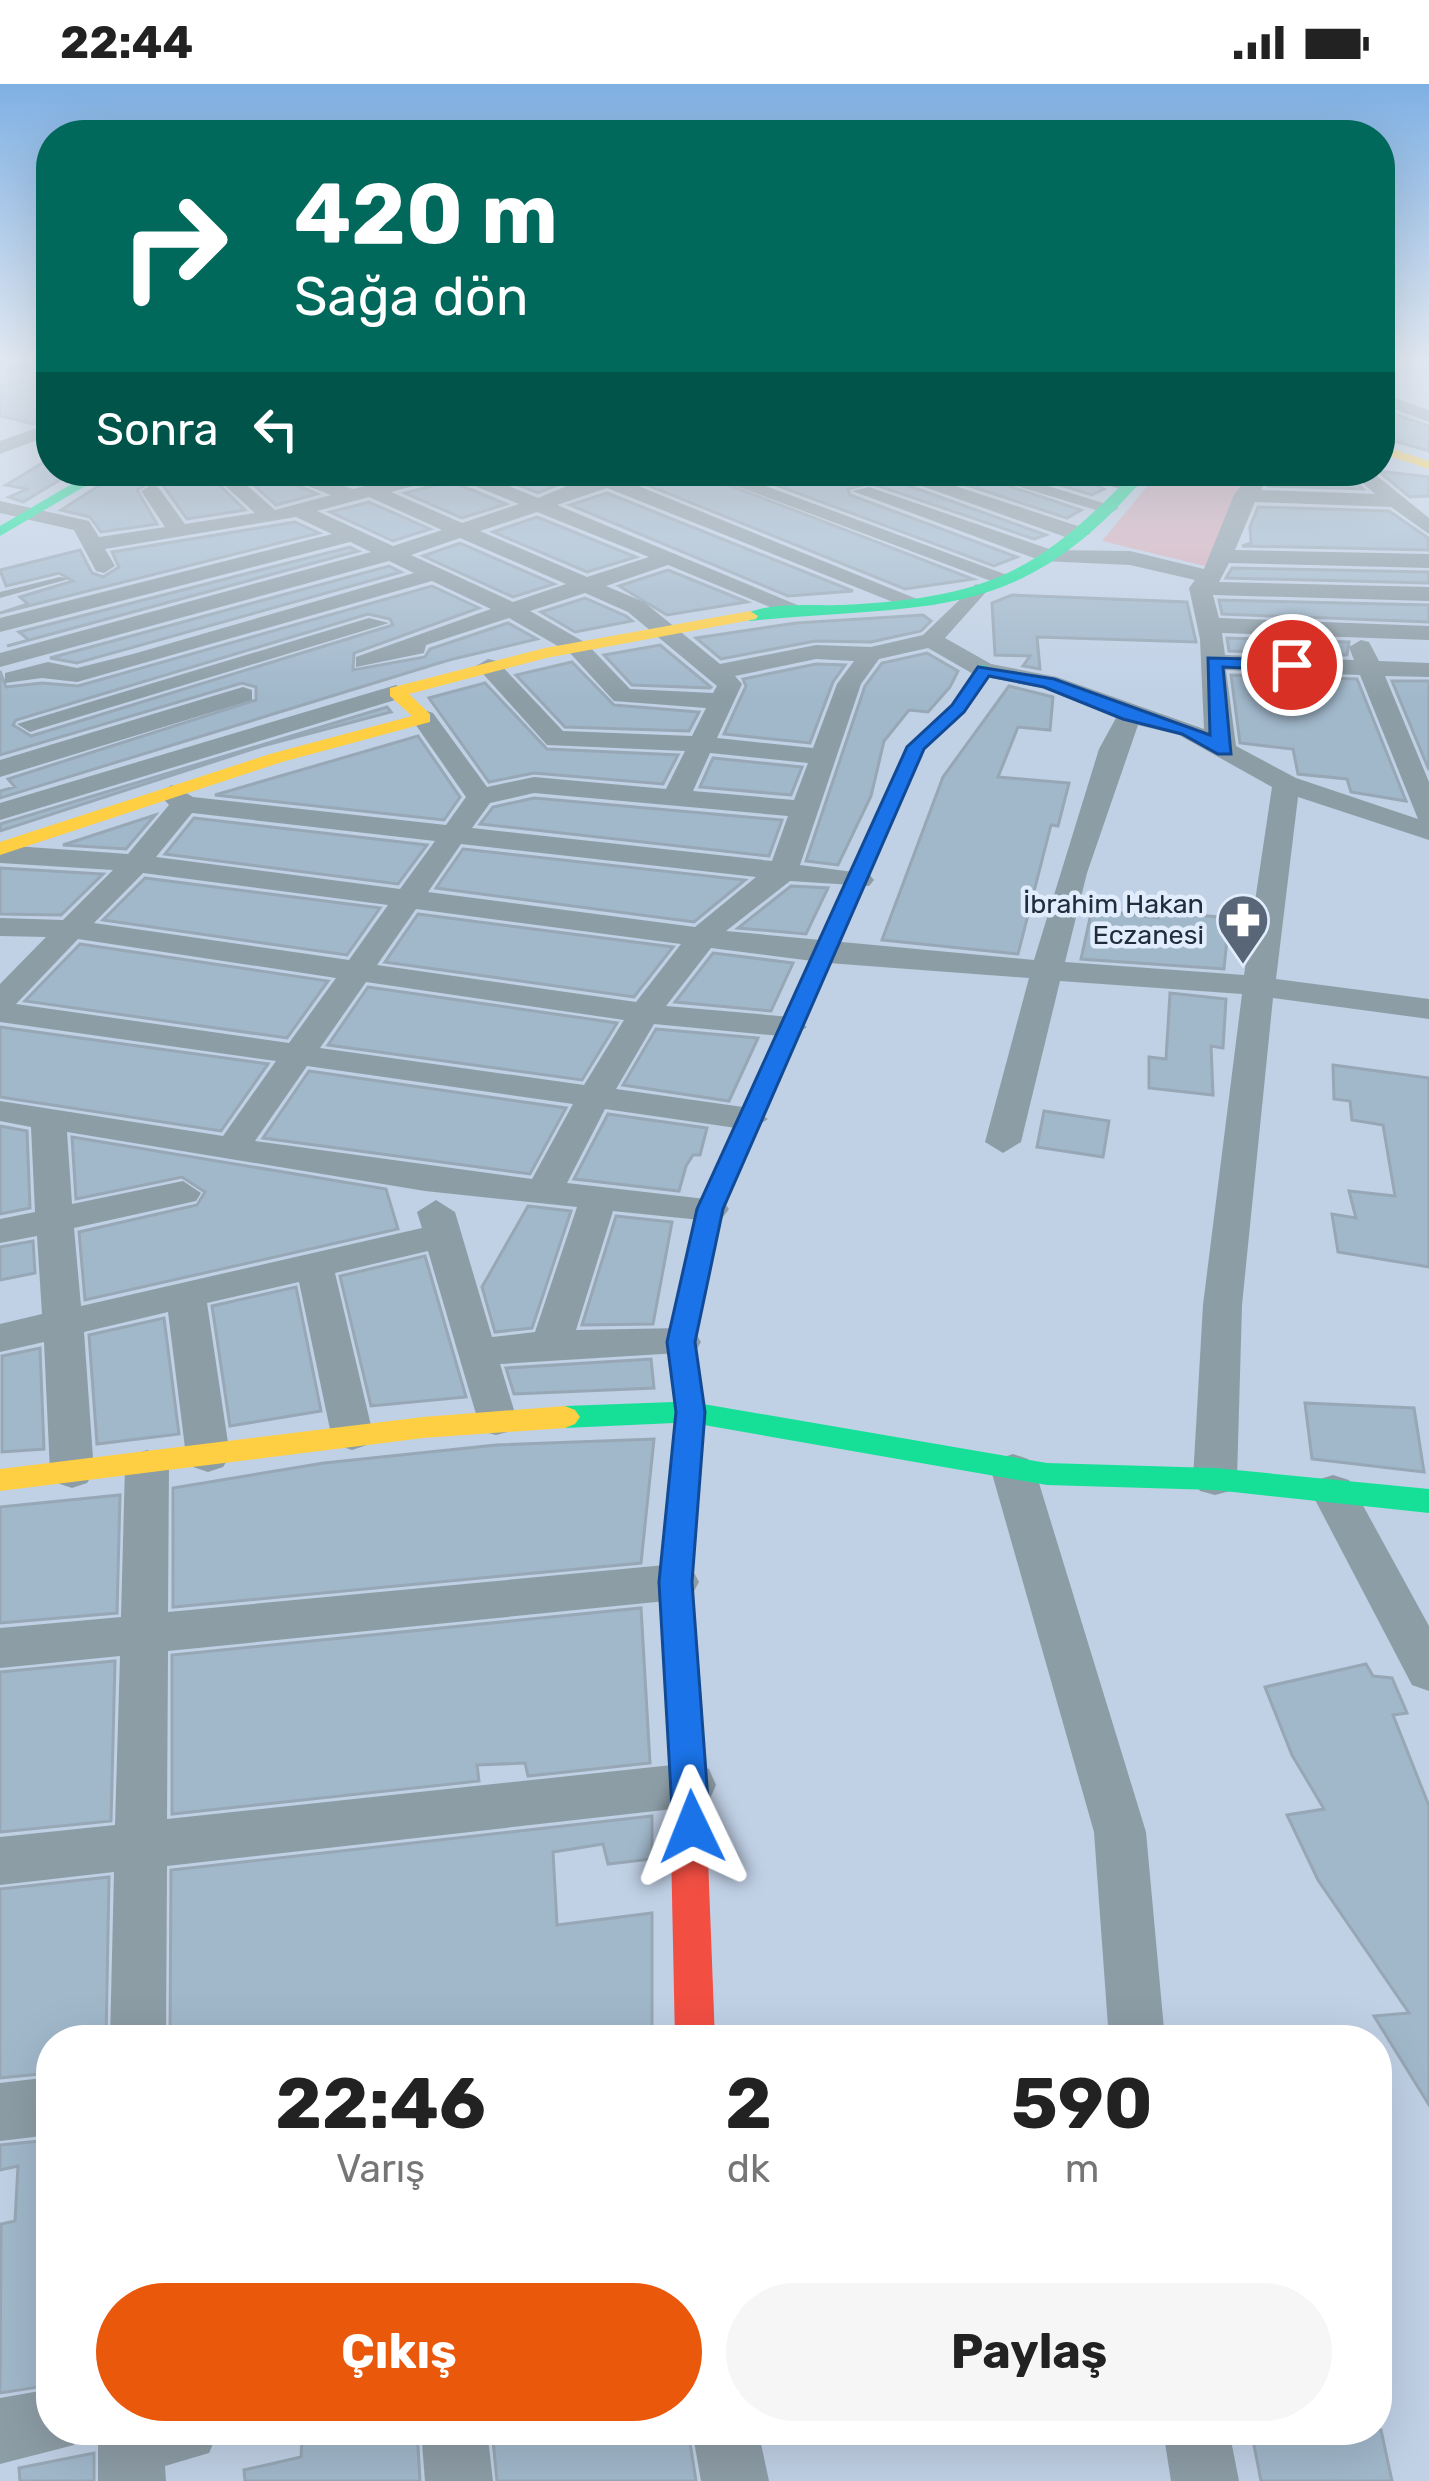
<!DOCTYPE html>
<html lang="tr">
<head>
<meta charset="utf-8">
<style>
  :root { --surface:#fff; --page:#f6f6f6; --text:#222; --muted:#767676; --accent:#ea580c }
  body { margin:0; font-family:Rubik,sans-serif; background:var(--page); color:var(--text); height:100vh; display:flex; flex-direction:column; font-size:45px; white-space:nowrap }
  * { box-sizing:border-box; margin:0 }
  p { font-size:39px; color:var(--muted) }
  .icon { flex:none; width:66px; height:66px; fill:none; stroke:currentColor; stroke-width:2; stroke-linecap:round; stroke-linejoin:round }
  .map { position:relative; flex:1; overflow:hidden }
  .drawer { position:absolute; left:36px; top:1941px; width:1356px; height:420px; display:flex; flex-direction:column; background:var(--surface); border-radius:48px; box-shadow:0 12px 48px #0002 }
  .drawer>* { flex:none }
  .guide { position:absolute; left:36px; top:36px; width:1359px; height:366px; border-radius:48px; box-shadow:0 12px 48px #0002; background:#00695c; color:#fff; overflow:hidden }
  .pin { position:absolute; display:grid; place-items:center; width:102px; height:102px; color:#fff; margin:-51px; border:6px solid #fff; border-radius:50%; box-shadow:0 3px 12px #0007 }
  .me { position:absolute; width:132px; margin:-66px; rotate:358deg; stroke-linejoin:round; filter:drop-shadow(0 0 9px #0008) }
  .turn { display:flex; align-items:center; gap:42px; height:252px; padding:0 60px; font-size:54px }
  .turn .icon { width:156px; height:156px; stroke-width:2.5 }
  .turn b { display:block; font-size:84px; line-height:102px }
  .then { display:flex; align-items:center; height:114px; padding:0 60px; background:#0003; gap:24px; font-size:45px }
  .eta { display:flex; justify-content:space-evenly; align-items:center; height:204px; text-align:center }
  .eta b { font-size:72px; font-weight:700; line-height:84px }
  .action { display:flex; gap:24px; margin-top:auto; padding:24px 60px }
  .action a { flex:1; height:138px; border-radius:72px; background:var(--accent); color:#fff; font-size:48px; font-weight:700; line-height:138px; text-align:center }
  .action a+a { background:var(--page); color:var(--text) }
  .status { display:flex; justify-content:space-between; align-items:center; height:84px; padding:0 60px; background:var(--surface); direction:ltr }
  .status svg { height:33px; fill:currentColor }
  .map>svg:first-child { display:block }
</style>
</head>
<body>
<div class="status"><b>22:44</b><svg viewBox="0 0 49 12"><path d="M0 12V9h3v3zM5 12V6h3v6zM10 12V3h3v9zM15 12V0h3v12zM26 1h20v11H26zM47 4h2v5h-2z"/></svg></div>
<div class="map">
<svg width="1429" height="2397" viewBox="0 0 1429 2397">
  <rect width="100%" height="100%" fill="#c0d0e5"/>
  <polygon fill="#d3acb8" points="1160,387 1257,387 1209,483 1102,457"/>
  <g fill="#a1b8cb" stroke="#97a7b5" stroke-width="3" fill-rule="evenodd">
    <polygon points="18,278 51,278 34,340 0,332 0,301 12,301 7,287"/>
    <polygon points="1380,325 1429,342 1429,367 1380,353"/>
    <polygon points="51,374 51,387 75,387 23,418 9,413 27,405 6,401"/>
    <polygon points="122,387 205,387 245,426 187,435 162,400 152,397 137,406 157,440 101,448 90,433 61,426"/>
    <polygon points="238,387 265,387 317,410 276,421"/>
    <polygon points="484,387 591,387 538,409"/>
    <polygon points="651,387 692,387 973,495 905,505 637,397"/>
    <polygon points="738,387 881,387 884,393 1046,451 1034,455 870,399 848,405 850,411 1017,473 994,482"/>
    <polygon points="924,387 964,387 1081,426 1067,434"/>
    <polygon points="1015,387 1064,387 1104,405 1092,411"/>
    <polygon points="1276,387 1345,387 1363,405 1269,402"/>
    <polygon points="1378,387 1429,393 1429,412 1410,413"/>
    <polygon points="450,397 506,420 462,434 405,409"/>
    <polygon points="607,409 853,507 788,512 570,421"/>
    <polygon points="369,418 430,445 393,457 330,428"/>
    <polygon points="1258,423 1389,427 1428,454 1429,466 1242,462 1251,459 1250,443"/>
    <polygon points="537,433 636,473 587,488 493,448"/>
    <polygon points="295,438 319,449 0,529 28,520 20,513 73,497 59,489 6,502 0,486 80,466 92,489 103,493 119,483 112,468"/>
    <polygon points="460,459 554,500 513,513 423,472"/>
    <polygon points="350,463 358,467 7,562 29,556 19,548"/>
    <polygon points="389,482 401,488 77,579 50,574"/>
    <polygon points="1232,484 1429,488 1429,499 1226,494"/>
    <polygon points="668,486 747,518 667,531 619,502"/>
    <path d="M432,502L479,524L354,569L353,586L425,573L430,565L508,539L537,555L449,576L0,714V707L15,703L8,695L256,616V603L242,599L0,671V587L6,603L42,599L78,602ZM368,530L390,535L393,541L31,652L13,641L16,636Z"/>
    <polygon points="1012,511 1187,518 1196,558 1037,553 1040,585 1023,582 1030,572 995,571 992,519"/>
    <polygon points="585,514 626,532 632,537 575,548 541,528"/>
    <polygon points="1219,516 1429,521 1429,538 1222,530"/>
    <polygon points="923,531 931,537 921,547 871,558 815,557 721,575 696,554 796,539"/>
    <polygon points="1227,554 1349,558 1347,571 1229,567"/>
    <polygon points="660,561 711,603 710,604 632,601 604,571"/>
    <polygon points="927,569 958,587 950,603 928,628 909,626 884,657 871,712 838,781 806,777 865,602 882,579"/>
    <polygon points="572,578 614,621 699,628 689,647 565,643 516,591"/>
    <polygon points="816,580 845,581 833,598 810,659 724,650 746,602 743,595"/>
    <polygon points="1231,591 1357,595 1406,717 1351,708 1347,695 1298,690 1293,665 1240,659"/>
    <polygon points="1392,597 1429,597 1429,686"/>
    <polygon points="485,599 547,665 678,671 663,700 534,689 489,698 429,614"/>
    <polygon points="1009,602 1053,613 1050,646 1018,643 998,693 1069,699 1058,742 1051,741 1018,870 882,856 943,693"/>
    <polygon points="387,623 391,628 262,662 0,747 0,740"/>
    <polygon points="418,652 460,713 444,736 215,711"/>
    <polygon points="713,674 802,683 791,711 700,703"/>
    <polygon points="534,714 782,736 769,772 480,740 493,723"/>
    <polygon points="155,731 126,765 63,761"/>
    <polygon points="194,734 427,761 398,800 165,770"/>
    <polygon points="463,765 745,796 694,838 436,804"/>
    <polygon points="0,784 103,790 61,831 0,830"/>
    <polygon points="145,794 380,824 347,871 103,836"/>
    <polygon points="791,802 828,804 806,850 738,844"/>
    <polygon points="1092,825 1158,834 1159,827 1229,834 1224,885 1081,875"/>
    <polygon points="418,830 673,863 634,913 385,878"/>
    <polygon points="80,860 328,897 287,954 25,917"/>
    <polygon points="713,869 793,879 771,927 675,918"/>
    <polygon points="368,903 617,939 582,996 328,961"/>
    <polygon points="1170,909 1226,915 1223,964 1211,962 1213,1011 1149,1004 1149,973 1166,975"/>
    <polygon points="0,943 268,980 221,1047 0,1013"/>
    <polygon points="656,945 758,954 729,1017 623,1001"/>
    <polygon points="1333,981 1429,994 1429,1183 1338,1168 1332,1130 1356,1134 1349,1107 1395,1112 1383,1041 1352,1036 1350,1017 1334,1015"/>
    <polygon points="309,987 566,1024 530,1090 263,1054"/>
    <polygon points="1044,1027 1109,1037 1103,1073 1037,1063"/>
    <polygon points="608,1030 707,1044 700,1071 693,1071 686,1082 679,1107 574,1095"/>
    <polygon points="0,1042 27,1047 30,1124 0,1130"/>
    <polygon points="72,1053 386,1105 398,1145 85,1216 79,1148 197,1121 205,1108 182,1093 76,1115"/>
    <polygon points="528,1122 571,1127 532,1244 495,1248 482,1203"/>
    <polygon points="616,1132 672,1138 653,1240 582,1241"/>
    <polygon points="33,1157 35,1189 0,1196 0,1163"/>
    <polygon points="425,1172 466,1313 371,1322 340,1192"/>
    <polygon points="296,1203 321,1327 230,1342 212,1222"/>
    <polygon points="164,1234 179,1350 97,1360 89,1251"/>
    <polygon points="40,1264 44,1365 2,1368 2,1272"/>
    <polygon points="651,1275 654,1304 514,1310 506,1284"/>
    <polygon points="1305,1319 1414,1324 1424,1388 1312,1375"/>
    <polygon points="654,1355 641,1479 173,1523 173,1404 324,1379 496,1361"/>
    <polygon points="120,1411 117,1529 0,1539 0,1423"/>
    <polygon points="641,1524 650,1679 528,1692 525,1679 477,1681 479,1697 172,1730 172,1571"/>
    <polygon points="115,1577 111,1737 0,1748 0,1588"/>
    <polygon points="1366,1580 1373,1592 1392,1594 1407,1629 1393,1631 1429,1722 1429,2021 1374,1932 1409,1929 1318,1796 1287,1731 1324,1725 1292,1671 1265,1603"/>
    <polygon points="652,1732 652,1775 608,1780 603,1760 553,1768 557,1841 652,1829 652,1956 170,1956 171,1786"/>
    <polygon points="109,1793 106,1956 51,1956 51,1989 0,1994 0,1805"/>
    <polygon points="51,2056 51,2301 0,2309 1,2140 15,2137 18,2082 0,2086 0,2061"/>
    <polygon points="348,2346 417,2346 420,2397 245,2397 244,2386 301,2373 302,2354"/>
    <polygon points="492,2346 688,2346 696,2397 497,2397"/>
    <polygon points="1251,2346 1381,2346 1392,2397 1261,2397"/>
    <polygon points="94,2369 94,2397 20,2397 19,2384"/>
  </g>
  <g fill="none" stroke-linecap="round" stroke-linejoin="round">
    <polygon fill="#8d9da6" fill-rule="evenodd" points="60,493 69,495 0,514 0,508"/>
    <g fill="#8d9da6" fill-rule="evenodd">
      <polygon points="1380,309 1429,326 1429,338 1380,320"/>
      <polygon points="51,339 51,351 0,370 0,357"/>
      <path d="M209,387H231L275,426L331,411L269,387H298L353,405L424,387H472L538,414L600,388L647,387L626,397L917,515L898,520L607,404L557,421L807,525L787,530L668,481L606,502L644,518L720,580L816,561L871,563L923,551L976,500L987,507L945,554L991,580L1057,593L1204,645L1200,555L1189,504L1195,496L1130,481L1042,477L852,407L869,403L1052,466L1130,467L1204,485L1234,411L1252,387H1272L1261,406L1375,410L1349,387H1371L1429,434V450L1391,423L1255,418L1235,466L1429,470V484L1229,479L1219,498L1429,503V517L1213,511L1219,534L1429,542V556L1222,549L1225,571L1354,576L1349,563L1361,556L1369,558L1379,577L1429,579V593L1385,592L1429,698V756L1298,713L1276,895L1429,915V935L1273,914L1242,1221L1237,1395L1230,1407L1215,1411L1200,1407L1193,1395L1203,1221L1242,910L1060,897L1021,1058L1003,1069L985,1058L1029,894L828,879L711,864L666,922L791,933L807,943L791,953L654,940L616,1005L750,1024L768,1035L750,1046L605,1025L567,1099L723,1117L729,1125L723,1133L710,1137L613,1127L576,1246L681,1244L695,1248L701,1258L695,1268L500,1280L517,1336L511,1347L496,1351L481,1347L428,1167L335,1189L373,1350L367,1361L352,1366L337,1361L331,1350L299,1198L207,1219L230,1372L223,1383L208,1388L193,1383L186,1372L168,1228L84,1248L94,1388L87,1399L72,1404L57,1399L50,1388L44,1258L0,1268V1240L42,1230L37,1152L0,1159V1135L35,1128L31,1043L0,1037V1017L223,1052L276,977L0,938V900L46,853L0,852V834L63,836L113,786L0,779V761L128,770L169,721L158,709L172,701L193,713L446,741L466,713L411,634L424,626L433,629L487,703L534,693L666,705L685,667L547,661L476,582L488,575L497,577L563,647L692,652L706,624L614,617L570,569L509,534L426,561L424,569L356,583V573L491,525L432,497L77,598L42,594L5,599V589L48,578L77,584L133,570L414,489L389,477L0,583V569L371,468L350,458L0,548V534L332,450L296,433L105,465L115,482L104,489L96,487L74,446L0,429V417L89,437L99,453L165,443L141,407L151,401L158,403L185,440L255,429ZM450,392L519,420L462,439L391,408ZM369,413L442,446L393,462L317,427ZM537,428L649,473L587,493L480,447ZM460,454L566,500L513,518L411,471ZM585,509L628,528L717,602L713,609L630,605L586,559L530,527ZM928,564L975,591L1042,604L1116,634L1099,665L1034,876L726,847L790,797L869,802L874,796L869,790L800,781L861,600L879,575ZM816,575L854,577L837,600L813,664L717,654L742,600L735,592ZM1226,586L1360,591L1418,735L1296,694L1236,662ZM1138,641L1179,651L1272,703L1244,891L1065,878L1087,789ZM710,669L808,679L794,716L693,707ZM534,709L788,732L772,777L472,744L490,719ZM192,729L435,757L400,805L156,773ZM461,760L756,793L695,843L428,808ZM143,789L388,821L349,876L94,839ZM416,825L681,860L636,918L377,881ZM78,855L336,894L289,959L16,920ZM366,898L624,936L584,1001L320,964ZM307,982L573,1020L532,1095L255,1057ZM67,1048L425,1107L577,1123L535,1248L492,1253L455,1128L436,1116L417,1128L422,1144L81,1222L74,1144L196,1117L201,1109L183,1097L72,1120Z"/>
      <polygon points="696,387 725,387 1018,495 999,500"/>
      <polygon points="909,387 1087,445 1090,450 1071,455 885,389"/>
      <polygon points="968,387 1000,387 1119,424 1109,430"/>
      <polygon points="1068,387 1099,387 1138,402 1128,408"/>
      <polygon points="369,534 389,539 39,645 30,648 17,640"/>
      <polygon points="396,601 408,608 405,613 0,736 0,719"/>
      <polygon points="243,603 252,606 252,616 0,693 0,676"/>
      <polygon points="147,1366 162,1371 169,1382 168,1528 676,1480 692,1485 699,1498 692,1511 676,1516 168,1567 167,1735 691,1679 709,1685 716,1701 709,1717 691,1723 167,1782 166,1956 110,1956 114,1788 0,1801 0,1753 115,1741 120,1572 0,1584 0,1544 121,1533 125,1382 132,1371"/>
      <polygon points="1013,1370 1028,1375 1035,1386 1146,1748 1165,1956 1109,1956 1094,1748 991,1386 998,1375"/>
      <polygon points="1333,1391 1349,1396 1429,1542 1429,1607 1412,1601 1311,1408 1317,1396"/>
      <polygon points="51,1993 51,2051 0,2057 0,1999"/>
      <polygon points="51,2305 51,2346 81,2346 74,2361 0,2380 0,2314"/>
      <polygon points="98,2346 219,2346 209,2369 165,2382 166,2397 98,2397"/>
      <polygon points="421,2346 487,2346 493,2397 425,2397"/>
      <polygon points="692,2346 758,2346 769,2397 701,2397"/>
      <polygon points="1163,2346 1229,2346 1239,2397 1171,2397"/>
    </g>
    <g fill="#16e098" fill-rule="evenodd">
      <polygon points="0,278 8,278 0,283"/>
      <polygon points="94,387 111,387 0,452 0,442"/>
      <path d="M1135,387H1150C1019,543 932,518 750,537L742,532C766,517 813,522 842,521C985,514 1037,490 1135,387Z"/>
      <polygon points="984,581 992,586 964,628 924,665 723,1125 695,1258 703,1320 1047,1379 1215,1384 1429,1405 1429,1429 1215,1406 1047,1401 704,1341 692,1498 702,1619 697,1629 685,1633 673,1629 668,1619 660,1498 674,1339 565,1344 555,1340 550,1333 555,1326 565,1322 674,1318 667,1258 697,1125 907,663 952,620 978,582"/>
    </g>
    <g fill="#ffcf43" fill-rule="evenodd">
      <polygon points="1380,361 1429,377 1429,385 1380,369"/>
      <polygon points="750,527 758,532 756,535 546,574 409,610 430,630 430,638 282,678 0,771 0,758 270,670 412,632 390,612 390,604 545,564"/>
      <polygon points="565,1322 575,1326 580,1333 575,1340 565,1344 423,1354 0,1407 0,1385 423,1333"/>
    </g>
    <polygon fill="#f24e42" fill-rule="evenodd" points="685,1605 697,1609 702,1619 715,1956 675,1956 668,1619 673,1609"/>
  </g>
  <linearGradient id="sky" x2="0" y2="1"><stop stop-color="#7fb0e3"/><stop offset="0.45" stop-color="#e3eaf3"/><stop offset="1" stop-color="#e3eaf3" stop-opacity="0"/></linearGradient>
  <rect width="1429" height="614" fill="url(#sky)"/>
  <polygon fill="#1a73e8" stroke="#114b97" stroke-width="3" points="1208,574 1292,576 1301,581 1292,586 1223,583 1231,670 1218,670 1182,650 1123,635 1044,603 989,592 964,628 924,665 723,1125 695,1258 705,1328 692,1498 710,1743 704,1755 692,1760 679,1755 673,1743 659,1498 676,1328 667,1258 697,1125 907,663 952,621 978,583 1054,595 1210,651"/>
  <defs>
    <g id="pharmacy-pin" transform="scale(2.7)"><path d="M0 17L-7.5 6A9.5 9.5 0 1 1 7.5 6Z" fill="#596677" stroke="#e1edfd"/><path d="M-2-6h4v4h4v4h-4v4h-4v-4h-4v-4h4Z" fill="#fff"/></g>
  </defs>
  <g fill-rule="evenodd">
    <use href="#pharmacy-pin" x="1243" y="836"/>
  </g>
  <g text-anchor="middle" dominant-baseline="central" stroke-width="9" stroke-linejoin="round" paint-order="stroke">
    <g font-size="27" fill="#222d3c" stroke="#e1edfd" text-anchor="end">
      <text x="1204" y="820">İbrahim Hakan<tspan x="1204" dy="31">Eczanesi</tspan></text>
    </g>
  </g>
</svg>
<div class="pin" style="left:1292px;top:581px;background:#d93025"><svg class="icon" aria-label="arrive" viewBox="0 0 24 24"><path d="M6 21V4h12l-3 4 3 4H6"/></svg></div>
<svg class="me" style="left:692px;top:1743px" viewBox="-20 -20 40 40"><path d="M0-17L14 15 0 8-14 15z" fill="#1a73e8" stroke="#fff" stroke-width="4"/></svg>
<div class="guide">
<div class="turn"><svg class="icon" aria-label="right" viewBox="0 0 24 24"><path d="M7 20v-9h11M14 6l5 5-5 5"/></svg><div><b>420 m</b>Sağa dön</div></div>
<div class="then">Sonra<svg class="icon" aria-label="left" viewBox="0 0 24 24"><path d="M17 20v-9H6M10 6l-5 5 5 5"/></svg></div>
</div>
<section class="drawer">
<div class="eta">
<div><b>22:46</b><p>Varış</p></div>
<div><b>2</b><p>dk</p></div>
<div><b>590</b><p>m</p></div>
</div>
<div class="action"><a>Çıkış</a><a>Paylaş</a></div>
</section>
</div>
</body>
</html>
